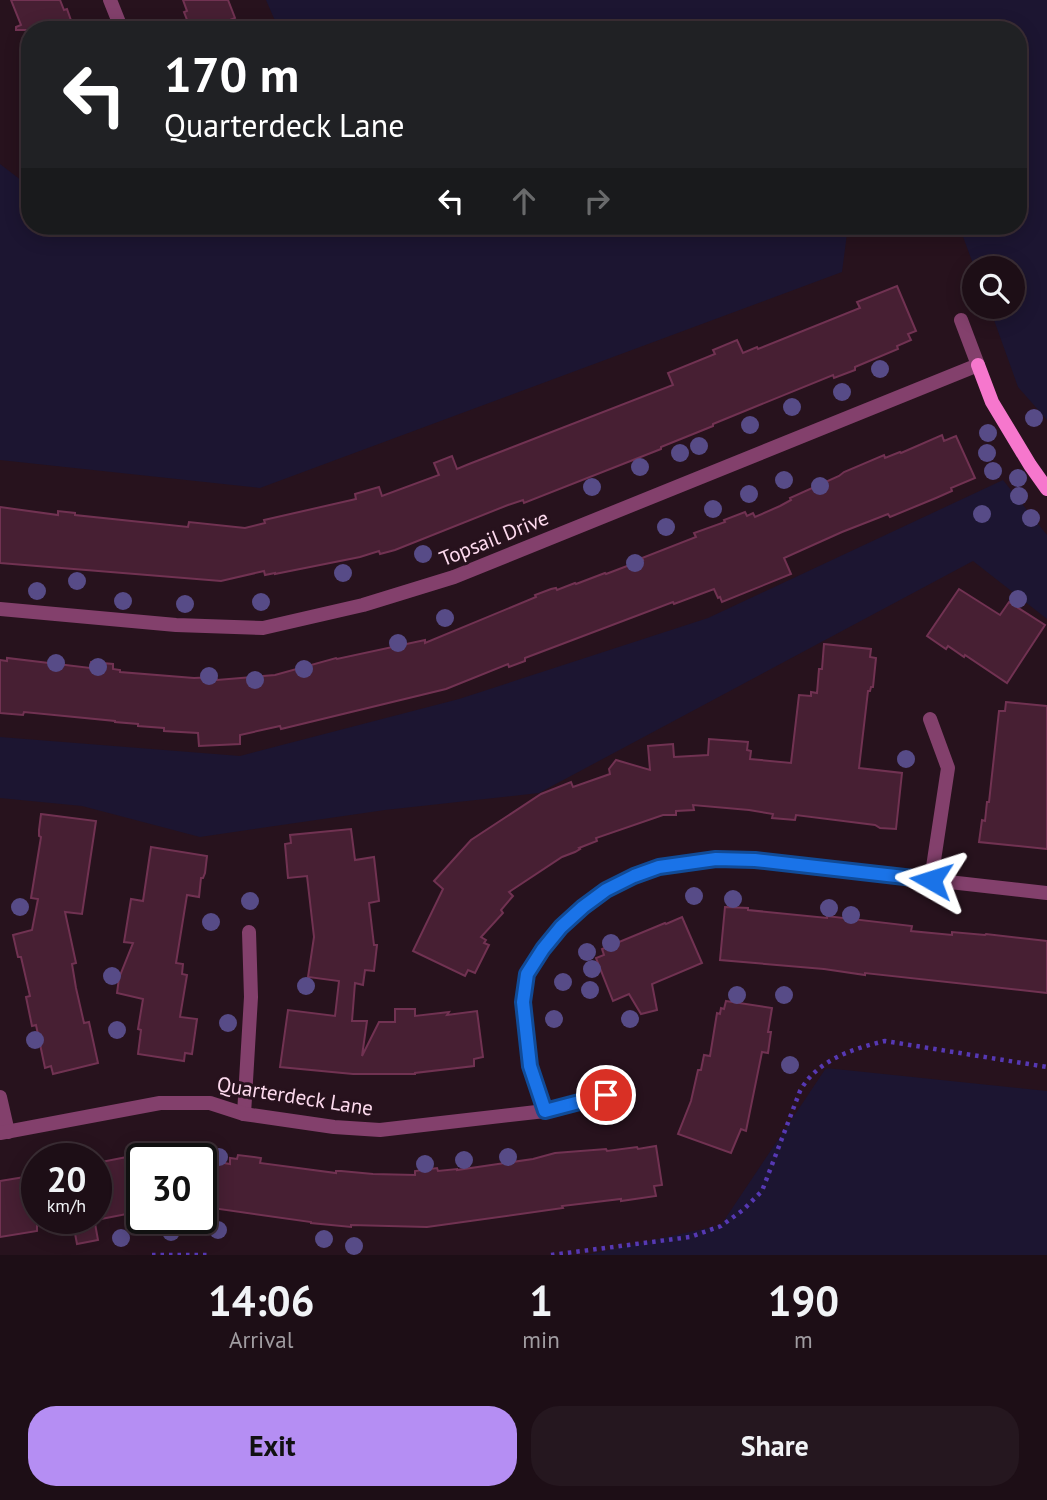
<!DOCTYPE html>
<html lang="en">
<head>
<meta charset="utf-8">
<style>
  :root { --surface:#1d0e16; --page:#25171f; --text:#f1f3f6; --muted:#a09ca1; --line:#3b2e35; --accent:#b58ef3 }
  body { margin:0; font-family:"PT Sans",sans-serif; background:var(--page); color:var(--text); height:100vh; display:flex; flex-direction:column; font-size:26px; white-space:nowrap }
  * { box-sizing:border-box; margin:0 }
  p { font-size:23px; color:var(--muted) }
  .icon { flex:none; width:38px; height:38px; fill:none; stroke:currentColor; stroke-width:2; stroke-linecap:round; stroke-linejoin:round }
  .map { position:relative; height:1255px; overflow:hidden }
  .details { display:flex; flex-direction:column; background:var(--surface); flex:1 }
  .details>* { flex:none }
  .top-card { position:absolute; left:21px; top:21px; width:1006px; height:214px; border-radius:28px; box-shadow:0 4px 18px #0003,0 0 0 2px var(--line); background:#202124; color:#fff; overflow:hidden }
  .fabs { position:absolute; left:962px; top:256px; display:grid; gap:14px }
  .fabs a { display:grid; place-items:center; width:63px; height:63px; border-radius:50%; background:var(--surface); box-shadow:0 4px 18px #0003,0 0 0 2px var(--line); font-size:35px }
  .speed { position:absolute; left:21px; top:1143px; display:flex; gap:14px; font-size:35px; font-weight:700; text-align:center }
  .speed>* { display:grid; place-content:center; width:91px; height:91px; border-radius:50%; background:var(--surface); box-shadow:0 4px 18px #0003,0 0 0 2px var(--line); line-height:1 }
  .speed small { font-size:18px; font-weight:400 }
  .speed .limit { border:4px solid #111; border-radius:10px; background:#fff; color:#111 }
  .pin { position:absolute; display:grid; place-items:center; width:60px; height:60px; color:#fff; margin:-30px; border:4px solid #fff; border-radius:50%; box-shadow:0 2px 7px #0007 }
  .me { position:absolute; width:77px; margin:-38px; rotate:276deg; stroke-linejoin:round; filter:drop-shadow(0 0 5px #0008) }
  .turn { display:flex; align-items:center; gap:24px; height:147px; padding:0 28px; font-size:32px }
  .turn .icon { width:91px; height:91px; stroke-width:2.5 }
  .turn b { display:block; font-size:49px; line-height:60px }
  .lanes { display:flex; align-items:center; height:66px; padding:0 28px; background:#0003; justify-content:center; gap:35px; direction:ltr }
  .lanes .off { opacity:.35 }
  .eta { display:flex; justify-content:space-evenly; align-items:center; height:119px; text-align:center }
  .eta b { font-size:42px; font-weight:600; line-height:49px }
  .primary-button { display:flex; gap:14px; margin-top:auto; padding:14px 28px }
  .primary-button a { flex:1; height:80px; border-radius:28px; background:var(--accent); color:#111; font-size:28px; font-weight:600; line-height:80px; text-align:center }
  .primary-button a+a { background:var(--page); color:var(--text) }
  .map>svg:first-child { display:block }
</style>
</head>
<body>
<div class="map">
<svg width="1047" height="1255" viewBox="0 0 1047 1255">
  <rect width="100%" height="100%" fill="#27121d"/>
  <g fill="#1c1531">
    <polygon points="266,0 1047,0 1047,420 1018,387 989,306 1013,306 1013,268 975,269 959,226 1018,226 1018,30 279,30"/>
    <polygon points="0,164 30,187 30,226 848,226 842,272 260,488 0,460"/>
    <polygon points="1003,480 1047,535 1047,619 973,561 539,793 385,810 200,837 82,806 0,798 0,737 240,756 459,699 708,618"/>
    <polygon points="826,1068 1047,1091 1047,1255 586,1255 721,1225"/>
  </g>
  <g fill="#471f33" stroke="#713252" stroke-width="2">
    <polygon points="11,0 60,0 64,10 67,9 73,26 70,27 71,30 16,30 16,27 21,25"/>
    <polygon points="183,0 228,0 235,18 205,30 191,30 184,12 187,11"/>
    <polygon points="897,286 916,331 908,334 911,340 897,346 898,349 855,367 855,370 834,378 833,375 713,424 713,426 661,447 661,449 524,503 523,500 508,505 395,550 380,554 379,551 360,557 275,574 275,573 265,575 264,571 221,581 0,563 0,507 58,515 58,511 75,513 75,515 188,527 189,522 245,528 265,523 264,520 356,499 355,494 379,487 382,496 439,475 434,463 452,456 457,469 469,464 673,385 668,373 715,354 713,350 737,340 743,353 757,347 758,349 860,308 857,302"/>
    <polygon points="942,435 944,441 956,436 975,478 951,488 952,491 936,498 890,517 888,514 842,532 784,558 791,574 722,602 720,597 718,598 714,589 674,604 673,602 525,658 525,661 509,667 508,664 446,689 281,729 280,726 240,735 240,744 199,746 198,733 164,731 164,728 138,726 138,724 115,722 115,721 24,712 23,715 0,713 0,660 7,661 7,658 90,668 91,662 113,664 113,669 120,670 120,672 194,678 216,677 217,680 275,675 336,658 337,659 425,640 425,643 536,597 535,595 551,589 556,588 557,590 575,583 576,584 605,573 606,574 643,560 642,558 696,537 694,533 725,522 724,520 745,512 747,516 753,513 755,517 780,506 791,500 790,498 839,476 844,472 884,455 885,458 900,452 901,453"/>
    <polygon points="959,589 1000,615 1009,602 1045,625 1007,683 965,655 964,657 948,646 946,649 927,636"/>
    <polygon points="824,644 871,649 870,657 876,658 873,687 871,687 870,691 868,691 859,768 902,773 896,829 880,828 875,825 796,815 795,820 772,818 773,814 749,810 693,805 694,810 676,811 676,815 663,815 596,838 597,841 579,848 580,849 575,852 562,857 509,892 513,896 501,910 503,913 481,937 486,940 484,943 489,945 475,973 468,970 465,976 413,951 443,889 434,881 471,840 541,794 571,782 573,787 610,774 609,769 616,760 650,770 648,746 673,744 674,757 708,755 709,739 748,742 747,750 751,751 750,759 791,763 799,695 811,696 811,692 817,693 819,669 822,669"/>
    <polygon points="1006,702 1047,706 1047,849 979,842 982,820 985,821 987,802 989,802 999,711 1005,711"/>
    <polygon points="41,814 96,821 82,914 65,912 76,963 72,964 76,988 84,1023 89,1022 98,1063 53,1074 51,1066 45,1068 36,1025 32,1026 26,997 30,996 21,957 18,957 13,935 32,930 38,899 31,898 41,837 39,836 39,830"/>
    <polygon points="351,829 355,860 374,857 379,901 369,903 374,945 377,945 374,971 365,970 363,985 355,983 352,1021 367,1021 362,1056 379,1022 395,1022 395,1009 415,1009 415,1016 449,1012 447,1015 477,1011 483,1057 474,1059 474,1066 415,1073 415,1074 353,1074 280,1067 288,1010 335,1016 339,981 308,977 314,937 307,876 288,878 285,844 291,843 290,835"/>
    <polygon points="151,847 207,856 205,873 203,878 201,878 199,897 187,895 176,963 183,964 182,974 187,975 180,1017 197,1019 192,1054 185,1053 184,1061 138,1054 141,1030 138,1029 143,999 117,993 119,978 133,943 124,942 131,899 143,901"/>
    <polygon points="725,907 748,908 748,910 827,918 827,916 912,926 911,931 952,935 952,932 985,935 986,934 1047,941 1047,993 865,973 865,975 824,969 720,960"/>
    <polygon points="682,917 702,963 652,984 657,1010 641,1014 629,994 613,1001 596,958 604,955 602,949 665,923 666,924"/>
    <polygon points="726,1001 772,1008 768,1032 771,1032 768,1053 762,1052 746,1131 741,1129 731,1153 678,1134 691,1101 698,1070 701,1070 704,1055 710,1056 717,1013 720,1014 721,1008 724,1009"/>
    <polygon points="656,1146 662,1185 654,1186 656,1196 621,1201 621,1199 562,1206 563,1208 427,1227 351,1225 351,1227 311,1223 311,1222 212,1208 218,1162 230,1164 230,1158 237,1159 238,1155 261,1158 260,1163 336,1173 336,1171 341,1171 373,1174 415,1175 415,1171 437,1168 438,1171 457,1169 457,1170 533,1159 555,1153 606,1149 607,1151 637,1147 638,1149"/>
    <polygon points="142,1154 142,1211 96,1220 96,1163"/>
    <polygon points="37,1175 37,1231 0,1237 0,1181"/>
    <polygon points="72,1218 94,1218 98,1240 77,1244"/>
  </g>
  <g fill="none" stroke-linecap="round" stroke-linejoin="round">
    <g stroke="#5638b3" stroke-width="4.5" stroke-dasharray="3.5 5" stroke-linecap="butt">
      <polyline points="152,1255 207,1255"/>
      <path d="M551,1255L690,1237L721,1226L743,1210L762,1191L800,1091C817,1060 852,1049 885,1041L1047,1067"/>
    </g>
    <g stroke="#83406c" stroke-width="14">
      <polyline points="110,0 122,30"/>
      <polyline points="0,609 176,625 263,628 363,605 454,577 978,365 961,320"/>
      <polyline points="930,719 948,768 931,880"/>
      <polyline points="0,1097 8,1132"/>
      <path d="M545,1111C540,1096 533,1081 529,1066C528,1057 528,1048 527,1039C524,1018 520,997 527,976C532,962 544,947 554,936C603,876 669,858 744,859L1047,893"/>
      <polyline points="244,1114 251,997 249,932"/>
      <polyline points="0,1133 160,1103 210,1103 244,1114 334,1127 380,1130 545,1111 625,1090"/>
    </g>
    <polyline stroke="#f677cd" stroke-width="14" points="978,365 992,402 1030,465 1047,489"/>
  </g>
  <g fill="#574b87">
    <circle cx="880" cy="369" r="9"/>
    <circle cx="842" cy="392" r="9"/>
    <circle cx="792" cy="407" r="9"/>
    <circle cx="1034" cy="418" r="9"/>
    <circle cx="750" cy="425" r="9"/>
    <circle cx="988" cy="433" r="9"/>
    <circle cx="699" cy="446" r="9"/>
    <circle cx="680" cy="453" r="9"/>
    <circle cx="987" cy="453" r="9"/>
    <circle cx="640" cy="467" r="9"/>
    <circle cx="993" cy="471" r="9"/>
    <circle cx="1018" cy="478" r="9"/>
    <circle cx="784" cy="480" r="9"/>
    <circle cx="820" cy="486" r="9"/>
    <circle cx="592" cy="487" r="9"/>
    <circle cx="749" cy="494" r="9"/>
    <circle cx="1019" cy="496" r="9"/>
    <circle cx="713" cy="509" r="9"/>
    <circle cx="982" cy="514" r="9"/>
    <circle cx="1031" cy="518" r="9"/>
    <circle cx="666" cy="527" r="9"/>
    <circle cx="423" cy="554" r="9"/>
    <circle cx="635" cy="563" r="9"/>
    <circle cx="343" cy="573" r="9"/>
    <circle cx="77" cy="581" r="9"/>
    <circle cx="37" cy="591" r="9"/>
    <circle cx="1018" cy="599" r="9"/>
    <circle cx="123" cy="601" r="9"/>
    <circle cx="261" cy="602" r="9"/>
    <circle cx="185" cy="604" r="9"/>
    <circle cx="445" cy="618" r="9"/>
    <circle cx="398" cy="643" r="9"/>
    <circle cx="56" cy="663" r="9"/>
    <circle cx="98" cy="667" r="9"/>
    <circle cx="304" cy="669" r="9"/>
    <circle cx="209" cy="676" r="9"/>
    <circle cx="255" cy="680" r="9"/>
    <circle cx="906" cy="759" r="9"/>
    <circle cx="694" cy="896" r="9"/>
    <circle cx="733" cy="899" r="9"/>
    <circle cx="250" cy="901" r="9"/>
    <circle cx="20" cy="907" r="9"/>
    <circle cx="829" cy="908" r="9"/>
    <circle cx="851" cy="915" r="9"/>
    <circle cx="211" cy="922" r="9"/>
    <circle cx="611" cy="943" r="9"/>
    <circle cx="587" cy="952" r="9"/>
    <circle cx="592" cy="969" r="9"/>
    <circle cx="112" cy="976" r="9"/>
    <circle cx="563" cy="982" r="9"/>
    <circle cx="306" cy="986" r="9"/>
    <circle cx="590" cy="990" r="9"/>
    <circle cx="737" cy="995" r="9"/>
    <circle cx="784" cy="995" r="9"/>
    <circle cx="554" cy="1019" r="9"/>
    <circle cx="630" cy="1019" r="9"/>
    <circle cx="228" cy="1023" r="9"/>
    <circle cx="117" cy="1030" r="9"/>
    <circle cx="35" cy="1040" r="9"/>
    <circle cx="790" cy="1065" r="9"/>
    <circle cx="219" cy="1157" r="9"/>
    <circle cx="508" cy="1157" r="9"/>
    <circle cx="464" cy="1160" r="9"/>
    <circle cx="425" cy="1164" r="9"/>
    <circle cx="218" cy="1230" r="9"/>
    <circle cx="171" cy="1232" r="9"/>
    <circle cx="121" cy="1238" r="9"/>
    <circle cx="324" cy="1239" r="9"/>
    <circle cx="354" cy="1246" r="9"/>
  </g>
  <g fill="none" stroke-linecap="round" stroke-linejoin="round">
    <g stroke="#114b97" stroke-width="18">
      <polyline id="route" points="606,1095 545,1111 530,1066 523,1002 527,974 543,949 561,927 583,907 606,890 634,876 659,867 716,859 755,860 931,880"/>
    </g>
    <use href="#route" stroke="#1a73e8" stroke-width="12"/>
  </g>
  <g text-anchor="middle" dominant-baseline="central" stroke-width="6" stroke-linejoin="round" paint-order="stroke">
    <g font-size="21" fill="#fddaee" stroke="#27121d">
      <text transform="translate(494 538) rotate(-22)">Topsail Drive</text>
      <text transform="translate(295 1096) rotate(9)">Quarterdeck Lane</text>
    </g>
  </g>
</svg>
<div class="fabs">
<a><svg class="icon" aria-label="search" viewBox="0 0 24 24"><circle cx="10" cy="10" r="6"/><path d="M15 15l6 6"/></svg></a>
</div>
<div class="speed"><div>20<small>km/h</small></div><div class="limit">30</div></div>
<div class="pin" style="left:606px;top:1095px;background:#d93025"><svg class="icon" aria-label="arrive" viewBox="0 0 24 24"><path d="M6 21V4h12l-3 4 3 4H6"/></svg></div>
<svg class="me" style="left:931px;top:880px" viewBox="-20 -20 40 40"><path d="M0-17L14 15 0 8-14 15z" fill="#1a73e8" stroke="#fff" stroke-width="4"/></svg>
<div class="top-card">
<div class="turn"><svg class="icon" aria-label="left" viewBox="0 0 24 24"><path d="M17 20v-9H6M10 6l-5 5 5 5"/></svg><div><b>170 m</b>Quarterdeck Lane</div></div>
<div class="lanes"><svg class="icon" aria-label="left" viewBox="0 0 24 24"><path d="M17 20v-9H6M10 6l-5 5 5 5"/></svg><svg class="icon off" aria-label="ahead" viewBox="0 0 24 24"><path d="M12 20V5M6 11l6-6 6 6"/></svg><svg class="icon off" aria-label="right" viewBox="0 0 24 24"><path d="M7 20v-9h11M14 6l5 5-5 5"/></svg></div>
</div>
</div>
<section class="details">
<div class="eta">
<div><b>14:06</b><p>Arrival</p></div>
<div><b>1</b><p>min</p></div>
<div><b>190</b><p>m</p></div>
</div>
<div class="primary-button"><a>Exit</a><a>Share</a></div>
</section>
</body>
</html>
